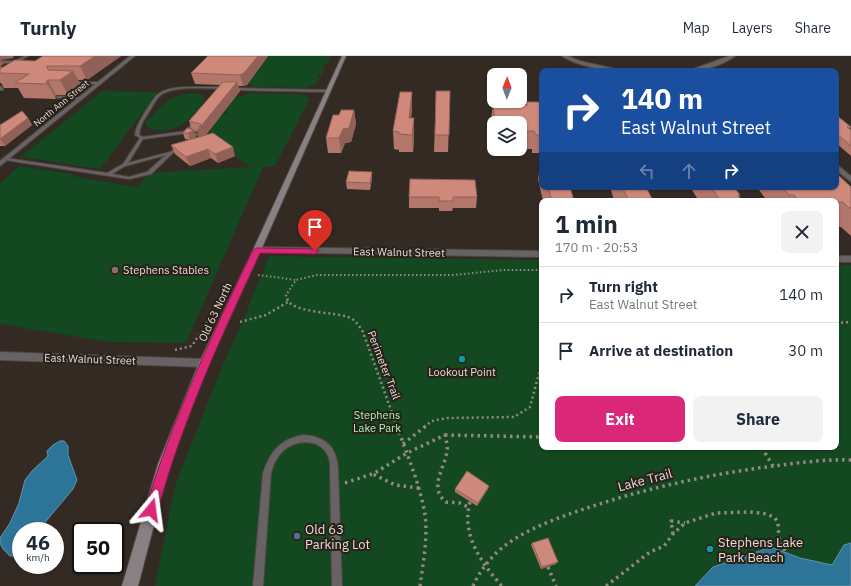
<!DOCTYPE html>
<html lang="en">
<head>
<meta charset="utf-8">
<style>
  :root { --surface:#fff; --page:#f2f2f3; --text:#1f2937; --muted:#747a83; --line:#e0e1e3; --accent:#db2777 }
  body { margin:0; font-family:"IBM Plex Sans",sans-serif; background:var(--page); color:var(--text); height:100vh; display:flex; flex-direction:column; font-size:15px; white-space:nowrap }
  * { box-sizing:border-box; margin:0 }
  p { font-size:13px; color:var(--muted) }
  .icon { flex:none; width:22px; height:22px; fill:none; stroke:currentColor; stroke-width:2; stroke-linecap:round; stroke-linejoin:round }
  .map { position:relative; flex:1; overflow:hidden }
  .details { position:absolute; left:539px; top:142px; width:300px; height:252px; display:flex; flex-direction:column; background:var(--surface); border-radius:8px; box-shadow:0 1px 3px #0004 }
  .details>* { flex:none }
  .hud { position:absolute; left:539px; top:12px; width:300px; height:122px; border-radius:8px; box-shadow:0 1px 3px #0004; background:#1a4fa0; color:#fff; overflow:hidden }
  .needle { width:26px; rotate:1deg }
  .controls { position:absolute; left:487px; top:12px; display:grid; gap:8px }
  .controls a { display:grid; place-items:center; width:40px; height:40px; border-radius:8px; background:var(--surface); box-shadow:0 1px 3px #0004; font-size:20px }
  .speed { position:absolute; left:12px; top:466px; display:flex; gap:8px; font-size:20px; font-weight:700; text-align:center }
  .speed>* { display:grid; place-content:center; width:52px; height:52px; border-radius:50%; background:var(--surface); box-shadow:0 1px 3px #0004; line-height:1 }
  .speed small { font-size:10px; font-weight:400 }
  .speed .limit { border:2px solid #111; border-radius:6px; background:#fff; color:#111 }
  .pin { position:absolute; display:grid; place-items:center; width:34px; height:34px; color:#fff; margin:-41px -17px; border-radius:50% 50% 50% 0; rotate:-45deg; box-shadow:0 0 4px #0007 }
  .pin .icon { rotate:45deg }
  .me { position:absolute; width:44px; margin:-22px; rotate:16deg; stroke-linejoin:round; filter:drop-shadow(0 0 3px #0008) }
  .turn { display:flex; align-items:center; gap:14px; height:84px; padding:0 16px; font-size:18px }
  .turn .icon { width:52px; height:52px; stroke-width:2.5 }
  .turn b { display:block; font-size:28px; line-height:34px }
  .lanes { display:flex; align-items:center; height:38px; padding:0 16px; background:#0003; justify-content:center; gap:20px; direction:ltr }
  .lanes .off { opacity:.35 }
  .round { display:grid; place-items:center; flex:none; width:42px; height:42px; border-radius:8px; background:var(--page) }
  .summary { display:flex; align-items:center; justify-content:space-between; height:68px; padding:0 16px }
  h1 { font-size:24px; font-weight:700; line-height:30px }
  .cta { display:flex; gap:8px; margin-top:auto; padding:8px 16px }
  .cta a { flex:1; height:46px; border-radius:8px; background:var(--accent); color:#fff; font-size:16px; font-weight:700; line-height:46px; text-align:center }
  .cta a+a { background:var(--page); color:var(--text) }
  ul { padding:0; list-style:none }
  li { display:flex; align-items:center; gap:12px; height:56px; padding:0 16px; border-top:1px solid var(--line) }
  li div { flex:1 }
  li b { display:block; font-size:15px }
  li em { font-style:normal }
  header { display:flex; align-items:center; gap:24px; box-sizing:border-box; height:56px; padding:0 20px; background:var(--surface); border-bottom:1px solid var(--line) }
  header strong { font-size:19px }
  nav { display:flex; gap:22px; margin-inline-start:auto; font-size:14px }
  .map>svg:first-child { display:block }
</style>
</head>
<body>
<header>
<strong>Turnly</strong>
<nav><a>Map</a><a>Layers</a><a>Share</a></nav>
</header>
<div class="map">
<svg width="851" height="530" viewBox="0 0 851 530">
  <rect width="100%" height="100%" fill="#342a24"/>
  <g fill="#134820">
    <polygon points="268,0 328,0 330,1 327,8 324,8 323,11 325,11 321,19 318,19 317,21 320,22 316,28 304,32 254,31 252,28 247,28"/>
    <polygon points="102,35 158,36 100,113 21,101"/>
    <path d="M193,37L202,39L205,43C201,51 191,62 184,67C175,74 155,78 146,70V66C161,50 170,38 193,37Z"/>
    <polygon points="250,37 300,38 310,42 275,110 263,111 186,287 108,286 0,268 0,128 19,110 72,118 73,120 136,131 150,118 163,116 250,111 210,82 208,76 221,58 226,58 228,55 225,55 236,40 242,40"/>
    <polygon points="269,200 542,204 542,391 836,391 836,209 851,209 851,530 155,530 175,430 219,318 241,269"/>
  </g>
  <g fill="#2c7498" stroke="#6393ab">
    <polygon points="60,385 64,385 68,390 68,399 77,424 73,433 42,470 40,475 21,475 21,500 10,500 3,493 0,487 0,482 10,467 19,447 25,424 32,415 48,400 47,395 53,389"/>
    <polygon points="851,487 851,530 695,530 713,511 771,491 800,502 832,509 844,489"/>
  </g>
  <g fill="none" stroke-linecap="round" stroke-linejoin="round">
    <g stroke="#504641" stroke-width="2">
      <g id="service">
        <polygon points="25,0 28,0 16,7 0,7 0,5 15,5"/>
        <polygon points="70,26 99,26 101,27 99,28 70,28"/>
        <path d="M193,31H224L226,32L224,33C207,33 177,29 162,38C156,42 153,50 149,56C144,63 140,70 139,79L143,81L187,75V73L196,64L198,65L190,74L191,76L203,79L199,84H198L196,83L199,80L188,77L143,83L128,107L170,96L179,91L182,92L174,96L151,118L129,123L5,104L3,103L5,102L107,117L123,108L140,82L135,79C136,70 141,63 145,56C149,50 152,45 156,40C165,31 181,31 193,31ZM166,99L147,116L129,121L112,118L125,110Z"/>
        <polygon points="231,32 328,34 330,35 328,36 232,34 231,34"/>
        <polygon points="58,40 81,41 83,42 81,43 57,42 56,41"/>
        <path d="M303,379C325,380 337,391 338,413L342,530H332L330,413C330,409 330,404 328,400C320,382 296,383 283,395C277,401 273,409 271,417L263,530H253L263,417C270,396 280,383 303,379Z"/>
      </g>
    </g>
    <g stroke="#504641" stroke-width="2">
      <g id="minor">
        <polygon points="130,0 135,0 0,110 0,105"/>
        <path d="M562,0H568L580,5L624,15C607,15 576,10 562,0Z"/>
        <path d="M729,0H735C723,9 704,15 688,15Z"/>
        <polygon points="0,30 3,32 3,34 0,34"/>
        <polygon points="836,108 851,120 851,126 836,114"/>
        <polygon points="257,191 542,195 542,201 254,196 253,194"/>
        <rect x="836" y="200" width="15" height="6"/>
        <polygon points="0,296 204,303 208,304 209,307 208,310 204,311 0,304"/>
      </g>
    </g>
    <g stroke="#504641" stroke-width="2">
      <polygon id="secondary" points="342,0 346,0 261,194 209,307 170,408 138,530 122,530 158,408 199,307 253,194"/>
    </g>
    <g stroke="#918984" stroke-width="2" stroke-dasharray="1.5 2.5" stroke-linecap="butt">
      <polyline points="258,219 296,224"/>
      <polyline points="288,244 286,239 296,224 317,219 453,219 504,214 542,214"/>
    </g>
    <g stroke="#918984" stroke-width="2.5" stroke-dasharray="2 3" stroke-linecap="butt">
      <path d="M287,243C292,257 335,256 348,261C355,263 359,270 363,276L397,371"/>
      <polyline points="240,266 266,259 288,246"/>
      <polyline points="836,267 851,266"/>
      <polyline points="175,294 192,290 207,266"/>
      <polyline points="424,371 432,365 447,362 514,361 530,351 542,306"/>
    </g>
    <g stroke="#918984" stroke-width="3.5" stroke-dasharray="2.5 4" stroke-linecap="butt">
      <path d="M397,370C407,399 420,428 425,459C428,482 423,507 420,530"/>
      <polyline points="445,379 542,381"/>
      <polyline points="403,388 426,370"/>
      <polyline points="765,397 773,410"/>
      <polyline points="345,427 372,418"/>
      <path d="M419,432L395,429L373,418L407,397L445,379C446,384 448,390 447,395C445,412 428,432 446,446L460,447L468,451"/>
      <path d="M470,446C461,478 481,507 502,530"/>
      <polyline points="673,478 671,465 685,467"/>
      <polyline points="548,511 556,530"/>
      <path d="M473,530C480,514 493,498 507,488C531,471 560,461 587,452C650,431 715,417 782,409C805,406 828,403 851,404"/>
      <polyline points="606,530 650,496 664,490 673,478 685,467 716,457 750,456 767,458 775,462 778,467 779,484 786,496"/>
    </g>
    <use href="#service" fill="#676264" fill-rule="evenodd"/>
    <use href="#minor" fill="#676264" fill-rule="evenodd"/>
    <use href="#secondary" fill="#898083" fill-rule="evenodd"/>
  </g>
  <g fill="#b2766a" fill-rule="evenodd">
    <polygon points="43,0 121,0 87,24 78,24 81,29 68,39 56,39 55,41 56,43 24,42 18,32 4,32 1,27 0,27 0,11 3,11 35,5"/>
    <path d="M208,0H268L247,29L243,30H238L240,35L205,80L235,100L218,107L211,102L190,110L175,98L171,89L190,84L185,83L183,77L192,74L189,65L220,29L195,28L191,17ZM194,75L198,76L200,81L191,84L196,81Z"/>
    <polygon points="436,35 450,35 448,96 434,96"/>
    <polygon points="412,36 412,53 411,62 414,80 413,96 399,96 399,94 394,93 393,75"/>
    <polygon points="526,46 542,49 542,97 532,97 532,93 520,93 520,67 494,67 494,89 493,89 491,65 493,48 526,49"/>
    <polygon points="354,54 356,68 351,86 345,87 341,97 328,97 326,82"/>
    <polygon points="836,59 851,71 850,73 851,74 851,100 836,87"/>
    <polygon points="28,62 32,69 5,90 0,90 0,69"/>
    <polygon points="496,93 510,93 509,99 497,99"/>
    <polygon points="541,105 542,105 542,131 570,131 574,145 543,145 538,123"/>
    <polygon points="372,116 372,122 370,134 347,133 346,126"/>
    <polygon points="612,131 646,131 653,145 614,145 611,134"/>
    <polygon points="690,131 734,131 740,139 739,141 742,145 699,145"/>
    <polygon points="757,131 851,131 851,180 841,171 836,171 836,145 767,145"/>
    <polygon points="409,141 477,141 476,152 453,152 452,155 439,155 439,152 409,152"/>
    <polygon points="455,433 488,433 477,450 455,436"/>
    <polygon points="532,487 556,508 541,513 531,489"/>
  </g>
  <g fill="#916056">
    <polygon points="0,0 14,0 13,1 14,2 1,4 4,8 0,11"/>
    <polygon points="95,0 121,0 87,24 80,10"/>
    <polygon points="258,0 268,0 247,29 243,30 240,19"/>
    <polygon points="73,15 81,29 68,39 60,24"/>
    <polygon points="48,24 56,39 55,41 46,26"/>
    <polygon points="237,26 240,35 201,85 197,75"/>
    <polygon points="412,36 412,53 409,80 409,62"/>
    <polygon points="354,54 356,68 351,86 345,87 341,97 339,82 343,73"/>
    <polygon points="28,62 32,69 5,90 0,83"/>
    <polygon points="414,62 414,80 413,96 412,79"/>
    <polygon points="194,74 196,81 190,84 188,77"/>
    <polygon points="233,91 235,100 218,107 215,98"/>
    <polygon points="208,93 211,102 190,110 186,101"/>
    <polygon points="372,116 372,122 370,134 370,127"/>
    <polygon points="489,430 488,433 477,450 478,447"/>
    <polygon points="558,506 556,508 541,513 542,511"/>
  </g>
  <g fill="#cf897b" stroke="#916056">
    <polygon points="43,0 95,0 80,10 47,10 48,14 73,15 60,24 48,24 46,26 48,28 15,27 29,18 0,17 0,13 15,4 35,5"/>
    <polygon points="208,0 258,0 244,17 240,19 191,17"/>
    <polygon points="223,26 237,26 197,75 201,68 189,65"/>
    <polygon points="436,35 450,35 449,79 435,79"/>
    <polygon points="400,36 412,36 409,62 414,62 412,79 399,78 399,76 393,75"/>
    <polygon points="526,46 541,46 542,49 542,79 536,79 534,75 520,75 520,67 495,67 493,48 527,49"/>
    <polygon points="341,54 354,54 349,72 343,73 339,82 326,82 333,59 339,59"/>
    <polygon points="22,55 28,62 0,83 0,69"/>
    <polygon points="836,59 851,71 847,71 851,74 851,90 836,77"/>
    <polygon points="187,72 194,74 188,77 183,77"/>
    <polygon points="213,77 233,91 215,98 208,93 186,101 171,89"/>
    <polygon points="349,115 372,116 370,127 346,126"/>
    <polygon points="836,117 851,131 851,152 849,152 843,146 836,146 836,145 799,145 794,139 789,139 782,131 836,131"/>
    <polygon points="410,123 475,124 477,141 453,141 453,145 439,145 439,141 409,141"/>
    <polygon points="548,131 570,131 574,145 552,145"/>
    <polygon points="622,131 646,131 653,145 629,145"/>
    <polygon points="711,131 734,131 740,139 738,139 742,145 721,145"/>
    <polygon points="467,415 489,430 478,447 455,433"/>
    <polygon points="548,482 558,506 542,511 532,487"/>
  </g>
  <path fill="#db2777" stroke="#8e194d" d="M257,192L315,193L319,195L315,198L260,197C221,281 182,365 158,454L156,458L151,460L147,458L145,454C172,364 212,279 253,194Z"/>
  <circle fill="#8d6e63" stroke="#2a201a" stroke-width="1.5" cx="115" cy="214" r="4"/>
  <g fill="#0f9aa8" stroke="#2a201a" stroke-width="1.5">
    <circle cx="462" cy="303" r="4"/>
    <circle cx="710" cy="493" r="4"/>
  </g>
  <circle fill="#5c6f8a" stroke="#2a201a" stroke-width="1.5" cx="297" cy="480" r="4"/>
  <g text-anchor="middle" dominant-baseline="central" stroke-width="4" stroke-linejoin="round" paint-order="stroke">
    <g font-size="9" fill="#e3dcd8" stroke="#2a201a">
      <text transform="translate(61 47) rotate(-39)">North Ann Street</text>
    </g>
    <g font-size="11" fill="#e3dcd8" stroke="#2a201a">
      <text transform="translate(399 196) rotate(1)">East Walnut Street</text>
      <text transform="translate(215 256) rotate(-65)">Old 63 North</text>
      <text transform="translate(90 303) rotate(2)">East Walnut Street</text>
      <text transform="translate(384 309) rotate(69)">Perimeter Trail</text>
    </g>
    <g font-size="11" fill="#e3dcd8" stroke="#2a201a" text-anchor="start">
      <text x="123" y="214">Stephens Stables</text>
      <text x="462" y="316" text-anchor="middle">Lookout Point</text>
    </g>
    <g font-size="11" fill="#a8f7b4" stroke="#2a201a">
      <text x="377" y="359">Stephens<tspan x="377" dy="13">Lake Park</tspan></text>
    </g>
    <g font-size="13" fill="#e3dcd8" stroke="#2a201a">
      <text transform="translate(645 424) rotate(-15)">Lake Trail</text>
    </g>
    <g font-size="13" fill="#e3dcd8" stroke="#2a201a" text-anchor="start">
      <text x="305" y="473">Old 63<tspan x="305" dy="15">Parking Lot</tspan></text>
      <text x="718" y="486">Stephens Lake<tspan x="718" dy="15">Park Beach</tspan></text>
    </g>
  </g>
</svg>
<div class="controls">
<a><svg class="needle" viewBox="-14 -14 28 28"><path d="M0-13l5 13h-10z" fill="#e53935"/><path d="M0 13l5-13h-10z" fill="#747a83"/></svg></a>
<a><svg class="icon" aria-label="layers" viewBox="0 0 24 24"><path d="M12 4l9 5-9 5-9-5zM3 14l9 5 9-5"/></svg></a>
</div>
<div class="speed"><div>46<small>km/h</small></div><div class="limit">50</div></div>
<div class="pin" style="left:315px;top:195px;background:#d93025"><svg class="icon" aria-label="arrive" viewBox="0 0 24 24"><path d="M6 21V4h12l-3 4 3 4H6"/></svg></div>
<svg class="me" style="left:151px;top:454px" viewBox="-20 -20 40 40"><path d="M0-17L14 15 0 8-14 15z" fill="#db2777" stroke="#fff" stroke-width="4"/></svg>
<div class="hud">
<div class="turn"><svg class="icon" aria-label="right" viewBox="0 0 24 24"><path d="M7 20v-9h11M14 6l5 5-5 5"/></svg><div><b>140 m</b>East Walnut Street</div></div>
<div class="lanes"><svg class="icon off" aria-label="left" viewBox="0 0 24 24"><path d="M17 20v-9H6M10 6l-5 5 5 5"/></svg><svg class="icon off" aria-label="ahead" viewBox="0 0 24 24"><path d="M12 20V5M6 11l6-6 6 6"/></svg><svg class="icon" aria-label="right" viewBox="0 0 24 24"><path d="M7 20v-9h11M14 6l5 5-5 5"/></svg></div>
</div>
<section class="details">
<div class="summary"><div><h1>1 min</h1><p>170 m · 20:53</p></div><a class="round"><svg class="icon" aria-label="close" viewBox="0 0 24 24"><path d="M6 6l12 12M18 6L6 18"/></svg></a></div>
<ul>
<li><svg class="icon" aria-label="right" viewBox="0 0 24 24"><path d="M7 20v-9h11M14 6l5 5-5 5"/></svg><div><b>Turn right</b><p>East Walnut Street</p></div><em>140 m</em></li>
<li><svg class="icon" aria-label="arrive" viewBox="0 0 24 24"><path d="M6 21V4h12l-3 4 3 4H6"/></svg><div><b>Arrive at destination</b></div><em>30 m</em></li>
</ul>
<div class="cta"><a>Exit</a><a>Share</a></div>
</section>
</div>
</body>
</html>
